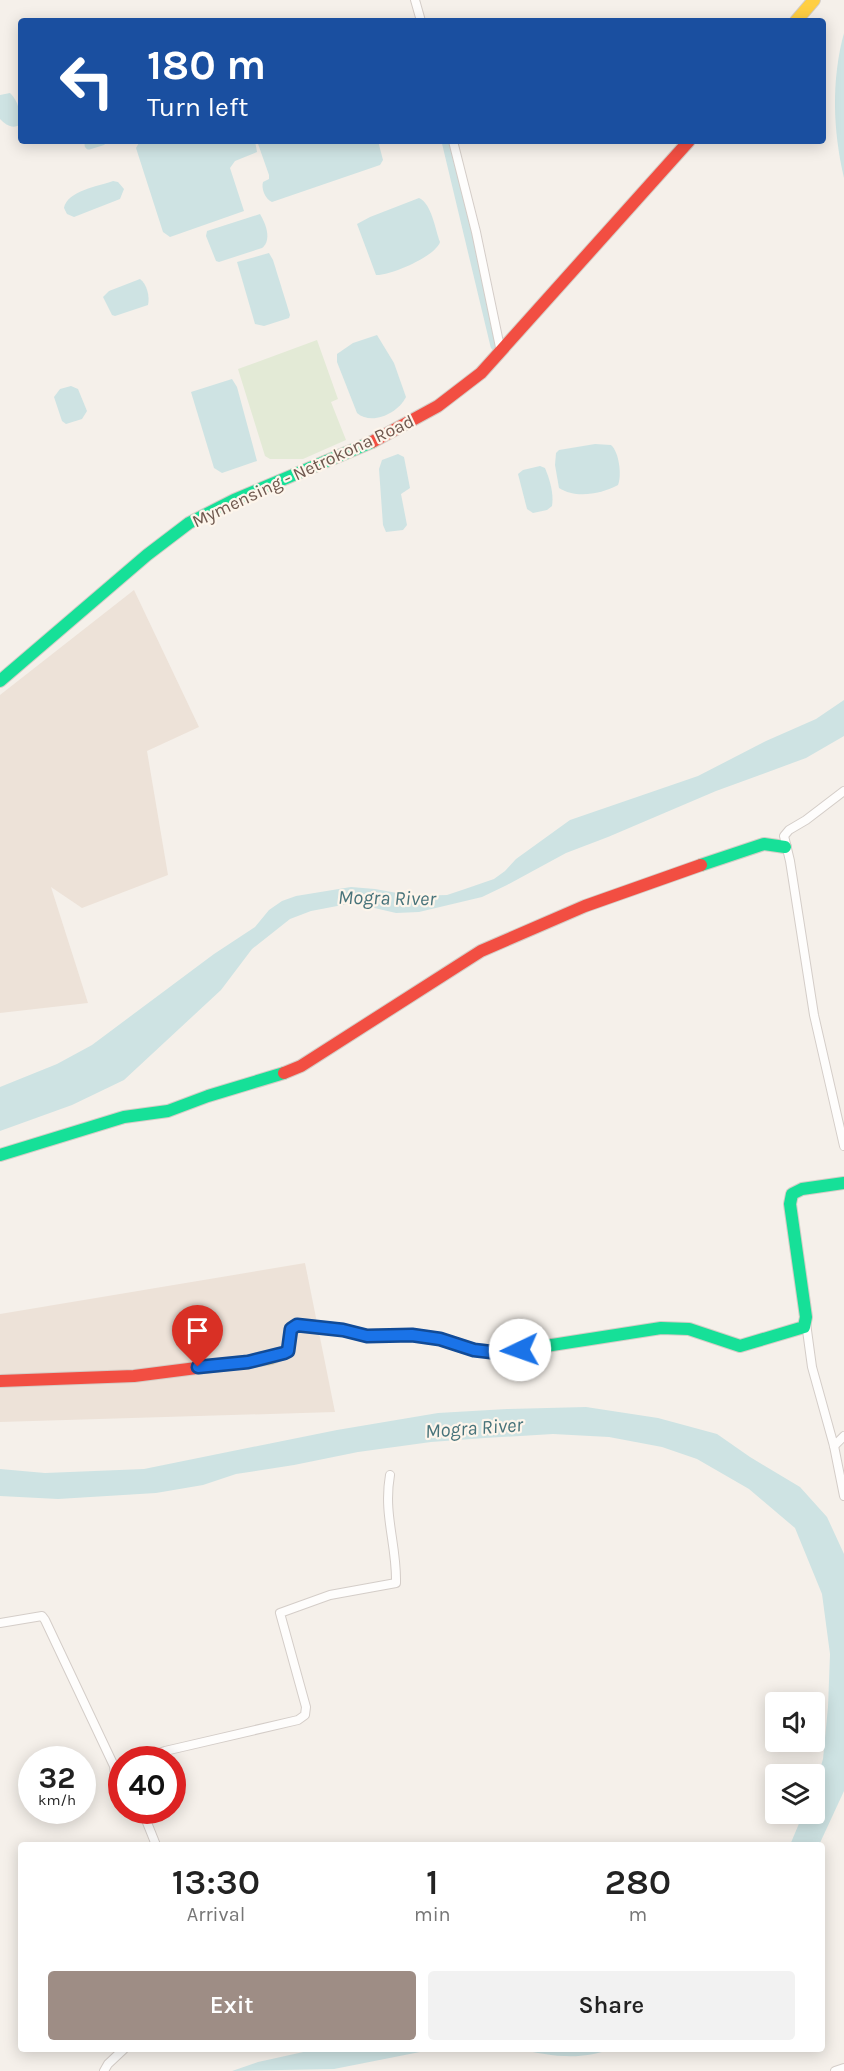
<!DOCTYPE html>
<html lang="en">
<head>
<meta charset="utf-8">
<style>
  :root { --surface:#fff; --page:#f2f2f2; --text:#222; --muted:#767676; --accent:#9e8d85 }
  body { margin:0; font-family:Karla,sans-serif; background:var(--page); color:var(--text); height:100vh; display:flex; flex-direction:column; font-size:22px; white-space:nowrap }
  * { box-sizing:border-box; margin:0 }
  p { font-size:20px; color:var(--muted) }
  .icon { flex:none; width:33px; height:33px; fill:none; stroke:currentColor; stroke-width:2; stroke-linecap:round; stroke-linejoin:round }
  .map { position:relative; flex:1; overflow:hidden }
  .sheet { position:absolute; left:18px; top:1842px; width:807px; height:210px; display:flex; flex-direction:column; background:var(--surface); border-radius:6px; box-shadow:0 3px 15px #0003 }
  .sheet>* { flex:none }
  .hud { position:absolute; left:18px; top:18px; width:808px; height:126px; border-radius:6px; box-shadow:0 3px 15px #0003; background:#1a4fa0; color:#fff; overflow:hidden }
  .controls { position:absolute; left:765px; top:1692px; display:grid; gap:12px }
  .controls a { display:grid; place-items:center; width:60px; height:60px; border-radius:6px; background:var(--surface); box-shadow:0 3px 15px #0003; font-size:30px }
  .speed { position:absolute; left:18px; top:1746px; display:flex; gap:12px; font-size:30px; font-weight:700; text-align:center }
  .speed>* { display:grid; place-content:center; width:78px; height:78px; border-radius:50%; background:var(--surface); box-shadow:0 3px 15px #0003; line-height:1 }
  .speed small { font-size:15px; font-weight:400 }
  .speed .limit { border:9px solid #d22; background:#fff; color:#111 }
  .pin { position:absolute; display:grid; place-items:center; width:51px; height:51px; color:#fff; margin:-62px -26px; border-radius:50% 50% 50% 0; rotate:-45deg; box-shadow:0 0 6px #0007 }
  .pin .icon { rotate:45deg }
  .me { position:absolute; width:66px; margin:-33px; rotate:267deg; stroke-linejoin:round; filter:drop-shadow(0 0 4px #0008) }
  .turn { display:flex; align-items:center; gap:21px; height:126px; padding:0 30px; font-size:27px }
  .turn .icon { width:78px; height:78px; stroke-width:2.5 }
  .turn b { display:block; font-size:42px; line-height:51px }
  .eta { display:flex; justify-content:space-evenly; align-items:center; height:102px; text-align:center }
  .eta b { font-size:36px; font-weight:600; line-height:42px }
  .cta { display:flex; gap:12px; margin-top:auto; padding:12px 30px }
  .cta a { flex:1; height:69px; border-radius:6px; background:var(--accent); color:#fff; font-size:24px; font-weight:600; line-height:69px; text-align:center }
  .cta a+a { background:var(--page); color:var(--text) }
  .map>svg:first-child { display:block }
</style>
</head>
<body>
<div class="map">
<svg width="844" height="2071" viewBox="0 0 844 2071">
  <rect width="100%" height="100%" fill="#f5f0ea"/>
  <g fill="#ede2d8">
    <polygon points="134,590 199,727 147,751 168,875 82,908 51,887 88,1003 0,1013 0,695"/>
    <polygon points="305,1263 335,1412 0,1422 0,1314"/>
  </g>
  <polygon fill="#e3ead6" points="317,340 338,399 331,402 346,440 303,459 270,459 265,456 238,369"/>
  <g fill="#cee3e3">
    <path d="M844,33V178C833,132 831,80 844,33Z"/>
    <path d="M10,93C18,100 21,114 21,124C13,130 6,125 0,119V95Z"/>
    <polygon points="140,141 255,141 257,152 235,161 230,168 244,211 170,237 163,232 136,148"/>
    <path d="M257,141H378L383,160L380,165L272,202C265,199 261,188 263,182L269,179V175Z"/>
    <path d="M113,181L118,182L124,189L120,199L74,217L67,214L64,208C67,191 99,186 113,181Z"/>
    <path d="M419,198C432,204 435,229 440,242C436,256 390,276 376,275L357,224L370,217Z"/>
    <path d="M260,214C266,224 272,240 262,248L219,262L216,261L206,236L207,231Z"/>
    <polygon points="269,253 273,260 290,315 289,318 264,326 255,324 237,262"/>
    <path d="M140,279C147,284 150,297 148,305L115,316L112,315L103,297L109,291Z"/>
    <path d="M377,335L394,363L406,397C398,413 372,426 357,413L337,362V354L353,343Z"/>
    <polygon points="232,379 237,387 257,461 222,473 214,468 191,392"/>
    <polygon points="71,386 78,389 87,411 82,419 66,424 62,421 54,397 60,389"/>
    <path d="M595,444L611,445C619,452 622,475 618,485C601,494 576,499 559,488L555,465L556,453L559,450Z"/>
    <polygon points="398,454 404,457 410,488 401,494 407,525 403,530 386,532 383,525 379,469 382,460"/>
    <path d="M540,466L545,468C550,480 554,494 552,506L547,510L533,513L527,509L518,474L523,470Z"/>
    <polygon points="844,700 844,736 806,758 716,791 608,837 566,853 507,885 482,897 419,912 396,913 353,903 311,911 290,919 252,949 221,990 124,1080 72,1105 0,1131 0,1087 57,1064 92,1045 214,954 255,927 269,910 282,901 296,896 351,887 375,889 414,896 447,895 465,889 494,879 505,871 516,859 570,820 698,776 766,741 816,719"/>
    <polygon points="586,1407 658,1418 717,1434 750,1457 800,1487 827,1517 844,1554 844,1791 819,1845 790,1845 803,1814 814,1814 815,1785 823,1759 828,1707 830,1654 822,1594 795,1528 749,1489 697,1459 662,1447 609,1437 553,1434 485,1438 431,1442 358,1452 294,1465 236,1474 203,1485 156,1493 58,1499 0,1496 0,1469 45,1473 144,1469 337,1430 438,1413 507,1409"/>
    <polygon points="317,2049 507,2049 463,2052 430,2050 334,2069 232,2071 258,2062"/>
    <path d="M518,2049H611C580,2061 550,2056 518,2049Z"/>
  </g>
  <g fill="none" stroke-linecap="round" stroke-linejoin="round">
    <g stroke="#cee3e3" stroke-width="9">
      <polyline points="446,141 495,346"/>
      <polyline points="89,145 102,141"/>
    </g>
    <g stroke="#d4cdc8" stroke-width="10">
      <g id="street">
        <polyline points="415,0 421,21"/>
        <polyline points="453,141 476,232 501,352"/>
        <polyline points="844,791 806,820 789,830 784,836 790,861 814,1015 844,1146"/>
        <polyline points="806,1323 812,1367 834,1446 844,1496"/>
        <polyline points="834,1446 844,1436"/>
        <polyline points="0,1623 42,1616 45,1620 114,1766 115,1775 122,1780"/>
        <path d="M136,1760L165,1751L298,1720L305,1715L306,1707L280,1613L330,1595L396,1583C397,1545 383,1515 390,1475"/>
        <polyline points="142,1810 156,1845"/>
        <polyline points="104,2071 108,2064 124,2049"/>
        <polyline points="835,2071 844,2068"/>
      </g>
    </g>
    <g stroke="#d4cdc6" stroke-width="14">
      <g id="fast">
        <polyline points="0,681 147,555 189,523 234,500 372,442"/>
        <polyline points="701,865 764,844 785,847"/>
        <polyline points="0,1155 124,1117 168,1111 208,1096 284,1073"/>
        <polyline points="486,1351 520,1350 661,1328 689,1329 740,1346 804,1327 806,1317 790,1204 792,1194 802,1189 844,1183"/>
      </g>
    </g>
    <g stroke="#d4cdc6" stroke-width="14">
      <g id="slow">
        <polyline points="796,21 814,0"/>
        <polyline points="259,1360 271,1358 288,1351 291,1329 297,1325 343,1330 367,1336 412,1335 440,1339 474,1350 486,1351"/>
      </g>
    </g>
    <g stroke="#d4cdc6" stroke-width="14">
      <g id="jam">
        <polyline points="372,442 438,406 481,373 689,141"/>
        <polyline points="284,1073 301,1066 481,951 585,906 701,865"/>
        <polyline points="0,1381 134,1376 259,1360"/>
      </g>
    </g>
    <use href="#street" stroke="#fefdfc" stroke-width="8"/>
    <use href="#fast" stroke="#16e098" stroke-width="12"/>
    <use href="#slow" stroke="#ffcf43" stroke-width="12"/>
    <use href="#jam" stroke="#f24e42" stroke-width="12"/>
  </g>
  <g fill="none" stroke-linecap="round" stroke-linejoin="round">
    <g stroke="#114b97" stroke-width="15">
      <polyline id="route" points="198,1367 248,1362 284,1353 288,1351 291,1329 297,1325 343,1330 367,1336 412,1335 440,1339 474,1350 491,1352 520,1350"/>
    </g>
    <use href="#route" stroke="#1a73e8" stroke-width="10"/>
  </g>
  <g text-anchor="middle" dominant-baseline="central" stroke-width="4.5" stroke-linejoin="round" paint-order="stroke">
    <g font-size="18" fill="#6f584e" stroke="#fdf5eb">
      <text transform="translate(303 471) rotate(-25)">Mymensing - Netrokona Road</text>
    </g>
    <g font-size="20" font-style="italic" fill="#47737a" stroke="#fdf5eb">
      <text transform="translate(387 898) rotate(1)">Mogra River</text>
      <text transform="translate(474 1428) rotate(-4)">Mogra River</text>
    </g>
  </g>
</svg>
<div class="controls">
<a><svg class="icon" aria-label="sound" viewBox="0 0 24 24"><path d="M4 9h4l5-4v14l-5-4H4zM17 9q2 3 0 6"/></svg></a>
<a><svg class="icon" aria-label="layers" viewBox="0 0 24 24"><path d="M12 4l9 5-9 5-9-5zM3 14l9 5 9-5"/></svg></a>
</div>
<div class="speed"><div>32<small>km/h</small></div><div class="limit">40</div></div>
<div class="pin" style="left:198px;top:1367px;background:#d93025"><svg class="icon" aria-label="arrive" viewBox="0 0 24 24"><path d="M6 21V4h12l-3 4 3 4H6"/></svg></div>
<svg class="me" style="left:520px;top:1350px" viewBox="-20 -20 40 40"><circle r="19" fill="#fff"/><path d="M0-13L10 11 0 6-10 11z" fill="#1a73e8"/></svg>
<div class="hud">
<div class="turn"><svg class="icon" aria-label="left" viewBox="0 0 24 24"><path d="M17 20v-9H6M10 6l-5 5 5 5"/></svg><div><b>180 m</b>Turn left</div></div>
</div>
<section class="sheet">
<div class="eta">
<div><b>13:30</b><p>Arrival</p></div>
<div><b>1</b><p>min</p></div>
<div><b>280</b><p>m</p></div>
</div>
<div class="cta"><a>Exit</a><a>Share</a></div>
</section>
</div>
</body>
</html>
